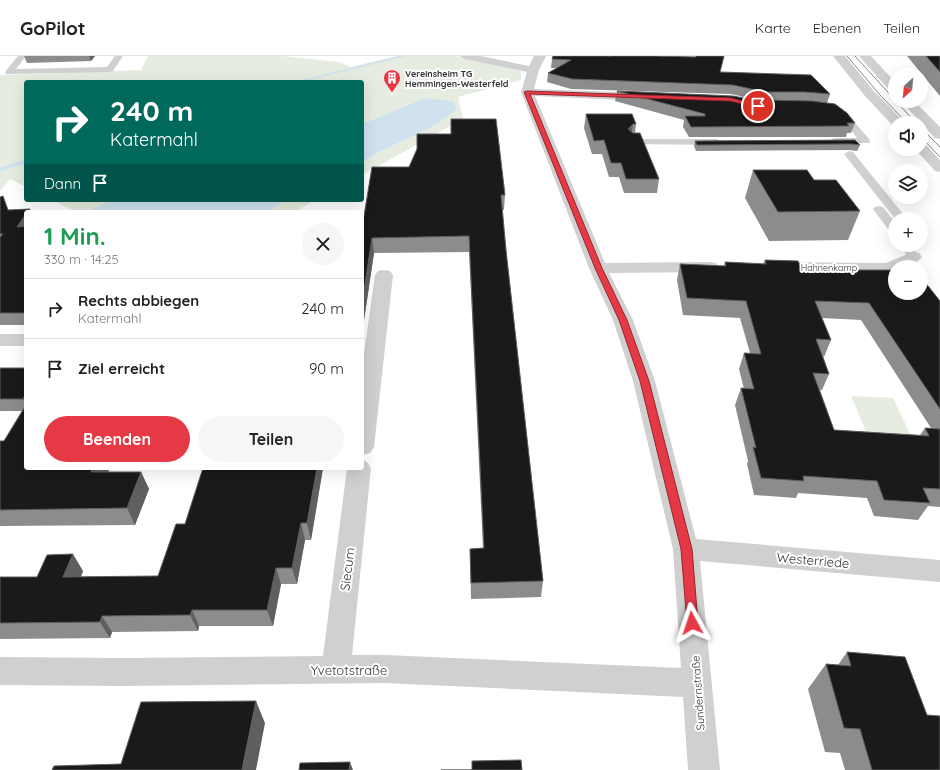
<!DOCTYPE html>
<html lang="de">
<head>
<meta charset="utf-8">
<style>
  :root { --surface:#fff; --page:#f6f6f6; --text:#222; --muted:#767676; --line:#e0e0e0; --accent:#e63946 }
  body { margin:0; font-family:Quicksand,sans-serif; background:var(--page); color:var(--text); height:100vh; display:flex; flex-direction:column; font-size:15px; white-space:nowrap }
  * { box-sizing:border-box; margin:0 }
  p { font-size:13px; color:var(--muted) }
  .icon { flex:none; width:22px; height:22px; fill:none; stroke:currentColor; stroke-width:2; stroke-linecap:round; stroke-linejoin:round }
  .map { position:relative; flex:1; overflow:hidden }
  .drawer { position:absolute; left:24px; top:154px; width:340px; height:260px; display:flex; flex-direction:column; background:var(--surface); border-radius:4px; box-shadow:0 4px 16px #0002 }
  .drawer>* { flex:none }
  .top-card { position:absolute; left:24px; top:24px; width:340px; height:122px; border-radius:4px; box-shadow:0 4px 16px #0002; background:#00695c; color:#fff; overflow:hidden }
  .needle { width:26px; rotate:206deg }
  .tools { position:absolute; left:888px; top:12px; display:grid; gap:8px }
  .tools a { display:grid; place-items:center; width:40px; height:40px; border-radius:50%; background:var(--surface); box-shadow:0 4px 16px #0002; font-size:20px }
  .pin { position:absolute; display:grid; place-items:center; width:34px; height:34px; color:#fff; margin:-17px; border:2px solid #fff; border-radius:50%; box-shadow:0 1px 4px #0007 }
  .me { position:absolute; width:44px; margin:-22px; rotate:355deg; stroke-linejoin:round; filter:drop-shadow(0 0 3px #0008) }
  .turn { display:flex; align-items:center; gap:14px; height:84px; padding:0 20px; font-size:18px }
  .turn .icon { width:52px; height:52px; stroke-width:2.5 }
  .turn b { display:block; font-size:28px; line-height:34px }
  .then { display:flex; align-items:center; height:38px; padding:0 20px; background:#0003; gap:8px; font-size:15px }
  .round { display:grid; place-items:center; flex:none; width:42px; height:42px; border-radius:21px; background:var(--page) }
  .overview { display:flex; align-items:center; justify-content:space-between; height:68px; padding:0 20px }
  h1 { font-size:24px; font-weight:700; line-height:30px; color:#1e9e55 }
  .primary-button { display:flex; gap:8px; margin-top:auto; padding:8px 20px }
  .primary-button a { flex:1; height:46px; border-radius:24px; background:var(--accent); color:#fff; font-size:16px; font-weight:700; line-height:46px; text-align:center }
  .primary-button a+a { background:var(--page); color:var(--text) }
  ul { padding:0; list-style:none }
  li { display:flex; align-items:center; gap:12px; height:60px; padding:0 20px; border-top:1px solid var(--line) }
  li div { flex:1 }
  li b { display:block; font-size:15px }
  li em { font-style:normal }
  header { display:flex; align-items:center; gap:24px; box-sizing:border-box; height:56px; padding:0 20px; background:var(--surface); border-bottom:1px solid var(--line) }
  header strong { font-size:19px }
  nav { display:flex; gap:22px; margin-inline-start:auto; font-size:14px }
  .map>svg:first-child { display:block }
</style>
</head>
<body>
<header>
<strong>GoPilot</strong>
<nav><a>Karte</a><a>Ebenen</a><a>Teilen</a></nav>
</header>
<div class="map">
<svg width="940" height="714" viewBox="0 0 940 714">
  <rect width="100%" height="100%" fill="#fff"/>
  <g fill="#e6ecdf">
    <polygon points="148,0 282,0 339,6 351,11 398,0 455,0 521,15 521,24 458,41 463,63 362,119 362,106 373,99 430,72 457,54 453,45 425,42 362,68 362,26 26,26 26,131 10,123 0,135 0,19 141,14"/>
    <path d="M52,144H111C80,159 84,160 52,144Z"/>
    <polygon points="287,144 316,144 294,156 267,156"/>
    <polygon points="851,340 893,342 911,380 867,378"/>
  </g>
  <g fill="#cfe2ee">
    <polygon points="425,42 453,45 457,54 430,72 373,99 362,106 362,68"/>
    <polygon points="111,144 287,144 267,156 86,156"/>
  </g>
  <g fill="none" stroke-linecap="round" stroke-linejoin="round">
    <g fill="#cfe2ee" fill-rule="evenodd">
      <polygon points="398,0 406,0 302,26 294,26"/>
      <polygon points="26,103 26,107 0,116 0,112"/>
    </g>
    <g fill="#d0d0d0" fill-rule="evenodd">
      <polygon points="18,0 26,0 16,13 107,11 115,0 123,0 113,15 110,16 6,18 5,16"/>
      <polygon points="837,53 850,61 869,83 870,85 869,87 830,87 829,85 834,82 857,82 844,65 832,56 834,54"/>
      <polygon points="632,83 717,83 722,86 717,89 628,88 627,86"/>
      <polygon points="849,95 853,96 907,163 895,163 844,98"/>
      <polygon points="879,150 883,151 895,166 895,178 891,177 873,153 875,151"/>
      <polygon points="900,189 912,189 919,201 917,204 909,204"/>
    </g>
    <g fill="#d0d0d0" fill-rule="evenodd">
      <polygon points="459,0 481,0 529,10 534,0 546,0 539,14 534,33 645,37 649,38 651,41 649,44 645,45 535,40 605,207 710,206 716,207 719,211 716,215 710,216 609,217 633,264 655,325 696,483 940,504 940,526 700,505 720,714 688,714 683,641 385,627 122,630 0,629 0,601 122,602 323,600 347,412 362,412 362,404 367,406 371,412 352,599 385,599 681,612 673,493 633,325 613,264 589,212 521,36 527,16 465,3"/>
      <path d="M913,196L919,197L922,201C916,209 905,211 895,211V216L889,217L770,216L764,215L761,211L764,207L770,206L886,207Z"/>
      <polygon points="384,214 390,215 393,219 374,391 370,397 362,399 362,311 375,219 378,215"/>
      <rect x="0" y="278" width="26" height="12"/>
    </g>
    <g fill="#d0d0d0" fill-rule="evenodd">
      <polygon points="833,0 845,0 873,34 905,67 895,67 895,70 893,70 865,40"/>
      <polygon points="859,0 871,0 895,26 895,37 891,36"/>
      <polygon points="901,45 914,45 940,71 940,83 935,82"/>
      <polygon points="921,88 926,89 940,104 940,116 935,115 915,93 921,93"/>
    </g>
    <g stroke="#888" stroke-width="1">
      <polyline points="847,0 880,39 907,67"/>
      <polyline points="855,0 916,67"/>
      <polyline points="921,72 940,91"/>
      <polyline points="921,81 940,101"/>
    </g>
  </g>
  <g fill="#8c8c8c" fill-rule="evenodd">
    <polygon points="24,0 95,0 91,5 27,7"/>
    <polygon points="907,0 940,0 940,40"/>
    <polygon points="609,1 720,16 830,38 827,47 855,67 851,77 847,77 846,81 689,81 683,71 684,64 615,45 617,35 761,45 731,38 571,33 547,26 548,17 557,12 551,12 552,3"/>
    <polygon points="586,58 636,68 635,77 659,123 657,137 624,137 619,121 609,121 602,98 592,98 584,72"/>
    <polygon points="855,84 860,89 857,95 849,94 696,95 694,90 695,85"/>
    <polygon points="372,111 505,139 504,154 502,154 506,194 543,525 541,541 471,543 470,493 483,492 469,196 374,197 364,264 362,264 362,160 364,160"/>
    <polygon points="753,114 814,124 860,155 848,184 769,185 745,142"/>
    <polygon points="0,141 9,154 30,153 31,156 26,156 26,269 0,269"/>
    <path d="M765,204L802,214L940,245V451L928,450L918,464L874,460L867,442L798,437L796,442L754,439L747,408L748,405L735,349L741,332L744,333L739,313L744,297H750L740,262L683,259L677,224L680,208L724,210L725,206L763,208ZM822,262L861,264L931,372H925L920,379L834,374L820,334H822L829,318L823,300L824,301L831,284Z"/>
    <polygon points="0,312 26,312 26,412 110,412 108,416 141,416 149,433 135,469 0,470 0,385 4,385 22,355 0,355"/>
    <polygon points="203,412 323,412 311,484 305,484 297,528 281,528 273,570 199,570 198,575 112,576 110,582 0,583 0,521 37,521 83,515 81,521 158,520 185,468"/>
    <polygon points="847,596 940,714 845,714 840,697 825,696 808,633 826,608 838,609"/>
  </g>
  <g fill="#5f5f5f">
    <polygon points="89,0 95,0 91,5"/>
    <polygon points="633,68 631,82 628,73"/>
    <polygon points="26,158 26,177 17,171"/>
    <polygon points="372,182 374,197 364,264 362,248"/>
    <polygon points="26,337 26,349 23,343"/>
    <polygon points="93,412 110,412 100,433 91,416"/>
    <polygon points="317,412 323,412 311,484 307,467"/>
    <polygon points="141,416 149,433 135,469 127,452"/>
    <polygon points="301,467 305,484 297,528 292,512"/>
    <polygon points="73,498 83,515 74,537 63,521"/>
    <polygon points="276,512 281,528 273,570 267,554"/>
    <polygon points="192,554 199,570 198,575 190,559"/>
    <polygon points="102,560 112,576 110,582 100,566"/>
    <polygon points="256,645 265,667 256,714 242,714"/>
    <polygon points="350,706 353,714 349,714"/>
  </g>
  <g fill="#1a1a1a" stroke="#5f5f5f">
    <polygon points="553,0 609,0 609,1 610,0 655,0 696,1 696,0 724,0 720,16 811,19 830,38 805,36 765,36 733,29 572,23 548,17 571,4 552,3"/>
    <polygon points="926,0 940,0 940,16"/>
    <polygon points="617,35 733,40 760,45 766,44 812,45 835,48 847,57 855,67 847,67 849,70 691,71 685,60 705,60 705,58"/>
    <polygon points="586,58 632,58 636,68 633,68 628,73 633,77 640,77 659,123 626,123 621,107 611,107 604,84 594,85"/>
    <polygon points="451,63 496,63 505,139 501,139 506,194 543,525 471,527 470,493 484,492 469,180 372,182 362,248 362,160 364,160 372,111 409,111 417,93 417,78 451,78"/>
    <polygon points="855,84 860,89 851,88 697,89 695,85"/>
    <polygon points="753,114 807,114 814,124 836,124 860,155 778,156"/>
    <polygon points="3,140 8,154 30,153 28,156 26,156 26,158 17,171 26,170 26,257 0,257 0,181 3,178 0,178 0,141"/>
    <polygon points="765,204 798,205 802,214 895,214 895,237 921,237 921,221 940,245 940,353 869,247 815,245 831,284 816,283 829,318 813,317 834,374 929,380 925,372 940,373 940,433 923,432 930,447 884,444 877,425 803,420 804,425 761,422 753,391 756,392 741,332 754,333 744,297 761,298 746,245 687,242 680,208 726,210 725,206 766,208"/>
    <polygon points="0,312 26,312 26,337 23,343 0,343"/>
    <polygon points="26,349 26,412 93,412 91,416 141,416 127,452 0,454 0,385 4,385"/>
    <polygon points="203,412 317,412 307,467 301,467 292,512 276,512 267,554 192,554 190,559 102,560 100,566 0,567 0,521 37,521 47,499 73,498 63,521 158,520 176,468 185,468"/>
    <polygon points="847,596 905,601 927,659 940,660 940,714 872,714 860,673 844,672 826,608 851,610"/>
    <polygon points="256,645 242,714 52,714 54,710 121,708 141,646"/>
    <polygon points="521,704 522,714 441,714 472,714 472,705"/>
    <polygon points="350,706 349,714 299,714 300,707"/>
  </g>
  <polygon fill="#e63946" stroke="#96252e" points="527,35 731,42 761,50 758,52 731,45 530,38 602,212 627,264 649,325 692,493 698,567 697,571 692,572 688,571 687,567 681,493 640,325 619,264 595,212 524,36"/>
  <defs>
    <g id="building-pin" transform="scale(0.9)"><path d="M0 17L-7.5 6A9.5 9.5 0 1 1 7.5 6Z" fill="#e63946" stroke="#fff"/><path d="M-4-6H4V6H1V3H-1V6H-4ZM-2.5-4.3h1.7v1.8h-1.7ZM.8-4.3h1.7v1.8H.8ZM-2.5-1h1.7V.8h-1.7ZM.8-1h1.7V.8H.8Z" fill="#fff"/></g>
  </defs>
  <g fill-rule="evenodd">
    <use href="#building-pin" x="392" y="22"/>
  </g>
  <g text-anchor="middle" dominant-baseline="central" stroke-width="4" stroke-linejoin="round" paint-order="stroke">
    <g font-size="9" font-weight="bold" fill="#333" stroke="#fff" text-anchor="start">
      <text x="405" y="17">Vereinsheim TG<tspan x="405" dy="10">Hemmingen-Westerfeld</tspan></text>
    </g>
    <g font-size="9" fill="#333" stroke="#fff">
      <text x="829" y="211">Hahnenkamp</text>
    </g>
    <g font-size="11" fill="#333" stroke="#fff">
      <text transform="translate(698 637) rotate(-94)">Sundernstraße</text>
    </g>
    <g font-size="13" fill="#333" stroke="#fff">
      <text transform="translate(813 504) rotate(5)">Westerriede</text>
      <text transform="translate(347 513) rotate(-83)">Siecum</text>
      <text x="349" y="614">Yvetotstraße</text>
    </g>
  </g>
</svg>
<div class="tools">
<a><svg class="needle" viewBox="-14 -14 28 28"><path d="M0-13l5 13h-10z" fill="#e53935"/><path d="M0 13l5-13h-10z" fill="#767676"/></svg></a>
<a><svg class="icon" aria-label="sound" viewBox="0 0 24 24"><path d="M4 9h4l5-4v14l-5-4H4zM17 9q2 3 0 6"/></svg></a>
<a><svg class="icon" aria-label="layers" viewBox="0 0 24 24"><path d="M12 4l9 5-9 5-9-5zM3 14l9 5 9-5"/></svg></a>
<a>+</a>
<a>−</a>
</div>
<div class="pin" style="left:758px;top:50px;background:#d93025"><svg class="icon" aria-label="arrive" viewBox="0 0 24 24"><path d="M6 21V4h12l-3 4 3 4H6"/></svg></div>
<svg class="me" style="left:692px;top:567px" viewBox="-20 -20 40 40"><path d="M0-17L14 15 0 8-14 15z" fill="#e63946" stroke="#fff" stroke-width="4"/></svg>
<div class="top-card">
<div class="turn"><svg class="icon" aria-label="right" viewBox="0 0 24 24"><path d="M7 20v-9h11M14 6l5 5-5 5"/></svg><div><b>240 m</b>Katermahl</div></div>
<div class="then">Dann<svg class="icon" aria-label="arrive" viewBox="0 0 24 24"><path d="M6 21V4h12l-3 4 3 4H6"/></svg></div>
</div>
<section class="drawer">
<div class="overview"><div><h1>1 Min.</h1><p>330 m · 14:25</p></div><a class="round"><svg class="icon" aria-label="close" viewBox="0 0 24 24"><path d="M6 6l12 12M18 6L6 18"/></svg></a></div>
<ul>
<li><svg class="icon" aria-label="right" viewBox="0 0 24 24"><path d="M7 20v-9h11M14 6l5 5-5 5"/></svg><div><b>Rechts abbiegen</b><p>Katermahl</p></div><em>240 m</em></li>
<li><svg class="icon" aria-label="arrive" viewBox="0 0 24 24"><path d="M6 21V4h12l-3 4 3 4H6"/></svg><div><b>Ziel erreicht</b></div><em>90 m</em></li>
</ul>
<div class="primary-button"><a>Beenden</a><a>Teilen</a></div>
</section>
</div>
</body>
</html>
